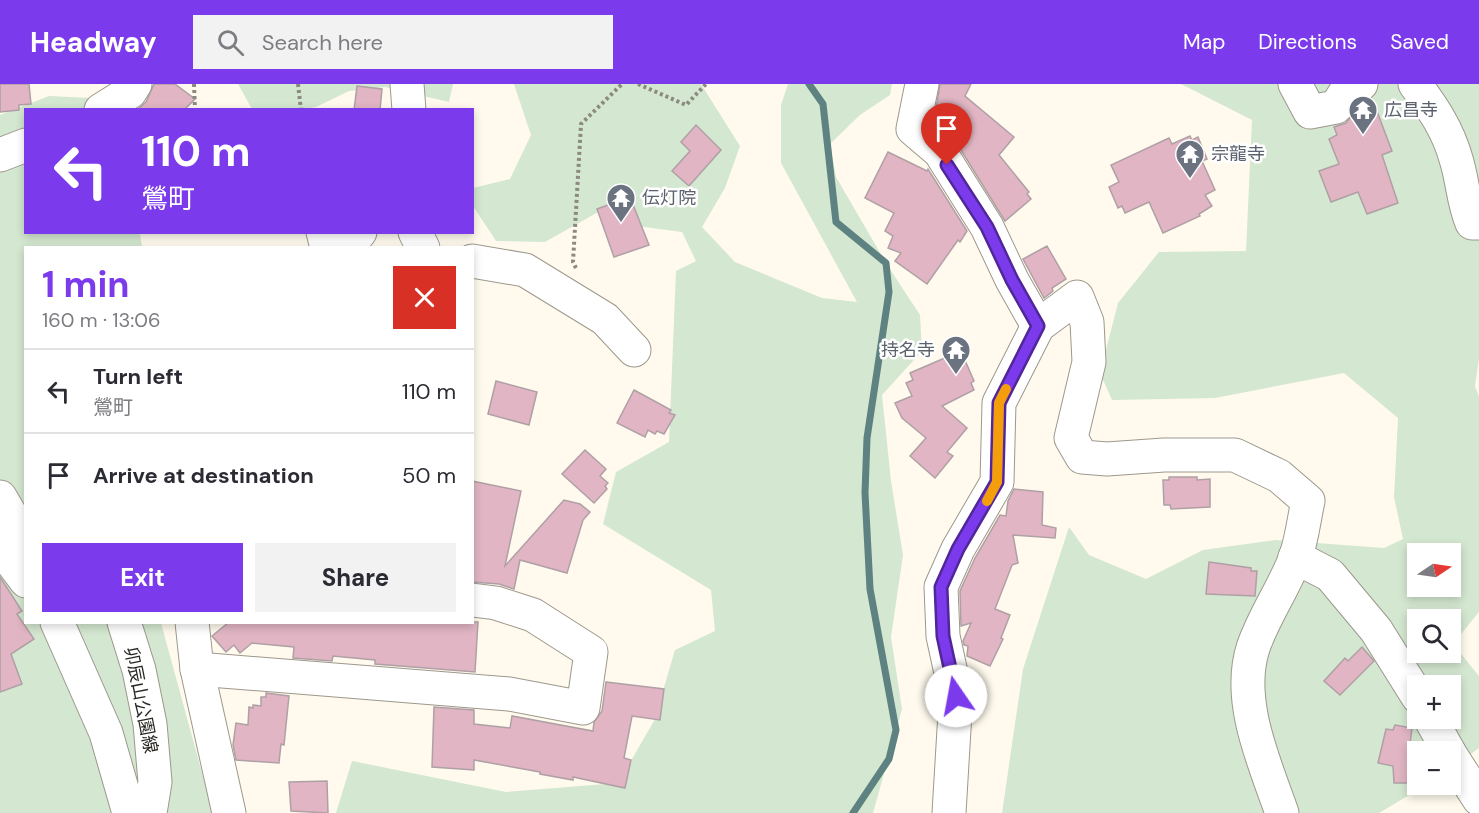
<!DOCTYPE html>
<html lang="en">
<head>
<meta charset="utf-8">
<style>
  :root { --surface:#fff; --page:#f2f2f3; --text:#2b2b33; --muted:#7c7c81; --line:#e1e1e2; --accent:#7c3aed }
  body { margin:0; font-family:"DM Sans","Noto Sans JP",sans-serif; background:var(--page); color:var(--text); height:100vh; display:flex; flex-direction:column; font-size:22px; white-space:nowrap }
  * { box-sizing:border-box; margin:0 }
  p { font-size:20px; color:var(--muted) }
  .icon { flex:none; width:33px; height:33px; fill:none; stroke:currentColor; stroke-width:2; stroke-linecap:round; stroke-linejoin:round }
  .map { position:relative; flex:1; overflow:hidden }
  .details { position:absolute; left:24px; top:162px; width:450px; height:378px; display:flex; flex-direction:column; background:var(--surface); border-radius:0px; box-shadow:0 3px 9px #0003 }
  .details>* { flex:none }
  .guide { position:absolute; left:24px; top:24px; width:450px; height:126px; border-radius:0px; box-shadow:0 3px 9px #0003; background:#7c3aed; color:#fff; overflow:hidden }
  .needle { width:39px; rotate:77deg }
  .controls { position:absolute; left:1407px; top:459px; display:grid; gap:12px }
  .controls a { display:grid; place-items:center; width:54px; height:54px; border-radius:0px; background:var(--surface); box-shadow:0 3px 9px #0003; font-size:30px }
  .pin { position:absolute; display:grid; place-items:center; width:51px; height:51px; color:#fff; margin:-62px -26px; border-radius:50% 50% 50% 0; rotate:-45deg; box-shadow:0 0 6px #0007 }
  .pin .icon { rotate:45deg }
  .me { position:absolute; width:66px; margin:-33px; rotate:348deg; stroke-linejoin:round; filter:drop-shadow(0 0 4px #0008) }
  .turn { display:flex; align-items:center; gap:21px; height:126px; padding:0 18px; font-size:27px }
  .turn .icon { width:78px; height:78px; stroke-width:2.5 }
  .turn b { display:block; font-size:42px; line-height:51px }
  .round { display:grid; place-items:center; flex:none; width:63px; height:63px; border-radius:0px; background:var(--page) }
  .overview { display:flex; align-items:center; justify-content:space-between; height:102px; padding:0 18px }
  h1 { font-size:36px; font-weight:700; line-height:45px; color:var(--accent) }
  .button { display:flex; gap:12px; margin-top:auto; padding:12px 18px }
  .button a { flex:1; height:69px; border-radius:0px; background:var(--accent); color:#fff; font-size:24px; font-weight:700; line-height:69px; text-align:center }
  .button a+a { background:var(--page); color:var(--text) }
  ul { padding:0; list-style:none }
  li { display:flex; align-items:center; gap:18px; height:84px; padding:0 18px; border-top:2px solid var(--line) }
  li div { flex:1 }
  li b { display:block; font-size:22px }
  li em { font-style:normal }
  header { display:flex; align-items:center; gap:36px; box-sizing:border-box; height:84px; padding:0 30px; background:var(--accent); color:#fff }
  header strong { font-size:28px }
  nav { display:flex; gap:33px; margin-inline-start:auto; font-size:21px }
  .search { width:420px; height:54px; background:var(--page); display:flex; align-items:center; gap:15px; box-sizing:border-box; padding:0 21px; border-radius:0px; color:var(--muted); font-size:22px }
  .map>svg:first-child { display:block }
</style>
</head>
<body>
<header>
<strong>Headway</strong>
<div class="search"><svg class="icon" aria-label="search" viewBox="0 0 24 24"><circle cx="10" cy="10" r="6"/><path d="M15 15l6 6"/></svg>Search here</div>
<nav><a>Map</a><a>Directions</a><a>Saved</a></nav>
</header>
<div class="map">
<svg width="1479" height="729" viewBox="0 0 1479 729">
  <rect width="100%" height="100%" fill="#fffaed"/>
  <g fill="#d4e7d0" fill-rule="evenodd">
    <polygon points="238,0 453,0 449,18 385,3 349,7 316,23 297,26 252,25"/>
    <polygon points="514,0 701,0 740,62 725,104 702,143 735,178 822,214 857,218 781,79 781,21 788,0 892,0 890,11 860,31 830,60 836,93 886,179 920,231 922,267 882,311 891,397 903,471 891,553 902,625 873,729 336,729 352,677 506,708 618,699 654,637 675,566 715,547 711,506 603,440 616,388 669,358 676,187 696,177 682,148 621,140 616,118 545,158 496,157 473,122 473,104 510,95 531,51"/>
    <path d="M1181,0H1479V275L1475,302L1479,313V528L1453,560L1479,592V664L1451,685L1450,668H1418V700L1426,701L1379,729H1002L1023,585L1069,443L1089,471L1146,495L1203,466L1276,456L1384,464L1403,455L1394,413L1398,334L1344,289L1215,314L1112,316L1100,289L1118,219L1159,168L1246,167L1252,36ZM1418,470H1450V502H1418ZM1418,536H1450V568H1418ZM1418,602H1450V634H1418Z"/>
    <polygon points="49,12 91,14 96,25 26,26 26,148 140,149 142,163 26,164 26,538 161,539 213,729 0,729 0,31"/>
  </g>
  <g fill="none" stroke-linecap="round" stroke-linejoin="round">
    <polyline stroke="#5e8181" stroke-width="7" points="809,0 823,20 836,138 886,179 889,208 867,354 865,409 870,505 896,646 889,675 853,729"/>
  </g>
  <g fill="#e1b5c3" stroke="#afa0a5" stroke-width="1.5">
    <polygon points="0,0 29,0 31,20 19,21 19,26 0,28"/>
    <polygon points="154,0 175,0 195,15 184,26 137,26 146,18"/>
    <polygon points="940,0 971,0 965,12 1014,53 999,71 1029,108 1027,110 1031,115 1005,137 956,58 934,38"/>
    <polygon points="357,2 382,5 380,26 354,26"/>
    <polygon points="1373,17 1392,67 1382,71 1398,119 1367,130 1358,108 1331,118 1319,87 1339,80 1329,55 1337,51 1334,43 1346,39 1359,22"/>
    <polygon points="696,41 721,66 689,102 672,87 690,67 681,58"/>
    <polygon points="1190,52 1192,56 1198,53 1207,75 1202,77 1215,106 1205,111 1212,122 1199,130 1200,132 1163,149 1149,118 1125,129 1122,122 1118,124 1109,103 1119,98 1111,81 1169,54 1172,60"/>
    <polygon points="888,68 927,87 928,85 967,147 960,158 958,156 927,200 895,177 901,169 888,164 893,152 885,147 894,129 865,114"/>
    <polygon points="630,113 649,161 614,173 597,125"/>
    <polygon points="1047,162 1066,195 1052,204 1053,207 1044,214 1023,175"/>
    <polygon points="954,270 957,277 964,274 974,297 971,299 974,306 942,322 967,344 947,368 953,372 935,394 910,372 926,354 902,334 895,319 912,312 906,299 913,296 910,289"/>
    <polygon points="496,297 537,308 529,341 488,330"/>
    <polygon points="634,306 671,326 669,329 675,331 664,350 657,347 655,350 648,346 645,353 617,339"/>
    <polygon points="585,366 606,385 600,392 608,399 605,402 607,405 594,419 562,390"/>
    <polygon points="1169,393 1197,393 1197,396 1210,395 1210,423 1171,425 1170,421 1164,421 1163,396 1169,396"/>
    <polygon points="472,397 521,407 505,482 564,416 580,420 590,428 583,436 567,489 520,476 514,505 499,500 472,498"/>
    <polygon points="1014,405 1043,408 1042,441 1056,444 1055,454 1013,451 1018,479 1012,481 995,525 1010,531 1001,554 1003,555 990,582 967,572 968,562 964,561 963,557 971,539 961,542 960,507 975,474 1000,431 1006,432 1008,417"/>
    <polygon points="1209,478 1251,484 1251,487 1257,487 1255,512 1206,510"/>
    <polygon points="0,493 22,527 17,530 34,555 11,570 22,600 0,608"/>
    <polygon points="229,538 478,538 475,588 375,580 375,576 333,572 332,577 293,574 294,563 252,559 240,569 234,561 226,568 212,552"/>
    <polygon points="1362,563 1374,577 1340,611 1324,597 1345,574 1348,577"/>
    <polygon points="606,598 664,605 660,636 632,632 624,674 631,676 625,704 573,693 573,696 540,690 540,688 474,676 474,686 432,683 434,623 474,626 474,640 510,644 512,632 593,647 594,638 602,627"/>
    <polygon points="266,609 289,612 284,661 281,660 279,679 236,676 233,661 236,639 248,641 249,623 253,624 253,621 261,622 261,613 266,613"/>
    <polygon points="1395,641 1412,644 1409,667 1412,668 1414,699 1394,699 1393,682 1378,679 1386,645 1393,646"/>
    <polygon points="327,697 328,729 291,727 289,698"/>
  </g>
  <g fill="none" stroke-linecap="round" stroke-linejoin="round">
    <g stroke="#9c988c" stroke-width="35">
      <g id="minor">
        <polyline points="407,0 409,26"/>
        <polyline points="922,0 913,45 940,68 987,143 1012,196 1038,242"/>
        <polyline points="1295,0 1310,28 1336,23 1348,4 1361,0"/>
        <path d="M1415,0C1433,24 1448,46 1456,75C1463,97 1463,118 1472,139H1479"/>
        <polyline points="101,26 130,8 135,0"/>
        <polyline points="0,71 26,61"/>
        <polyline points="323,148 327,164"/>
        <polyline points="415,148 423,164"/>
        <polyline points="347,164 360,148"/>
        <polyline points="472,177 525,186 605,235 634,266"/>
        <polyline points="0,413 26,457"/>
        <polyline points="0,462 26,497"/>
        <polyline points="1295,473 1330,491 1376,546 1418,613"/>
        <polyline points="57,538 106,649 129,729"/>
        <polyline points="124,538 139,586 150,640 155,698 150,729"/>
        <polyline points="192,538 197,585 229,729"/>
        <polyline points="197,585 509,610 583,624 591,568 533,531 496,519 472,516"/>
        <polyline points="1430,634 1449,668"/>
        <polyline points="1450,670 1479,715"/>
        <path d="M949,729L956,612L943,552L941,503L958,465L997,398L999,319L1038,242L1077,213L1087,238L1089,278L1071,354L1082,373L1107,375L1164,371H1235L1279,392L1308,417C1304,435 1302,454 1296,472C1285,503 1264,531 1253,564C1236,617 1265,680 1282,729"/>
      </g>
    </g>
    <g stroke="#8b8980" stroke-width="4" stroke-dasharray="3 3" stroke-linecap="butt">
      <polyline points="194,0 195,26"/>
      <polyline points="298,0 301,26"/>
      <polyline points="638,0 686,21 706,0"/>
      <polyline points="576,184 573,178 581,40 622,0"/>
    </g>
    <use href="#minor" stroke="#fff" stroke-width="33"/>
  </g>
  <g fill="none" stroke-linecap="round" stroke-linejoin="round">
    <g stroke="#51269a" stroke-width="15">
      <polyline id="route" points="947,81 987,143 1012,196 1038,242 999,319 997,398 958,465 941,503 943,552 956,612"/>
    </g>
    <use href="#route" stroke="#7c3aed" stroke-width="10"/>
    <polyline stroke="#f59e0b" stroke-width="10" points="987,417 997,398 999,319 1006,305"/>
  </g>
  <defs>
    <g id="temple-pin" transform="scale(1.5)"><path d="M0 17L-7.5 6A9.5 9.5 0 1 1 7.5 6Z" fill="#6b7280" stroke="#fff"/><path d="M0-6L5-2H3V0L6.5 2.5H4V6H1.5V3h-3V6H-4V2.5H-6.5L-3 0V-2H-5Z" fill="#fff"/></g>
  </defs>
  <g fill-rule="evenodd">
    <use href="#temple-pin" x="1363" y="26"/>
    <use href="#temple-pin" x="1190" y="70"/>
    <use href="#temple-pin" x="621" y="114"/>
    <use href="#temple-pin" x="956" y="266"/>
  </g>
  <g text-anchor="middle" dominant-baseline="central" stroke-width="5" stroke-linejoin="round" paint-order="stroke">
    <g font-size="18" fill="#5b616d" stroke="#fff" text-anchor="start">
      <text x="1384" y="26">広昌寺</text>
      <text x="1211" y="70">宗龍寺</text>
      <text x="642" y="114">伝灯院</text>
      <text x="935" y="266" text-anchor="end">持名寺</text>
    </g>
    <g font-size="18" fill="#282722" stroke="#fff">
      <text transform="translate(141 616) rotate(79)">卯辰山公園線</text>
    </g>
  </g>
</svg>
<div class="controls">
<a><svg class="needle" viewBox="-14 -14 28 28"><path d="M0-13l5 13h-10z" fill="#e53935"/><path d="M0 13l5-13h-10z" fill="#7c7c81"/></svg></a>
<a><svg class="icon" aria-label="search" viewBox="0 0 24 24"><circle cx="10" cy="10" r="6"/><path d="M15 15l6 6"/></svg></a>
<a>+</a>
<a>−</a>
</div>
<div class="pin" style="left:947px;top:81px;background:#d93025"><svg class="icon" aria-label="arrive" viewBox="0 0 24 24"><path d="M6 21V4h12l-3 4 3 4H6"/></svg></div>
<svg class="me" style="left:956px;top:612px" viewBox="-20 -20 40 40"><circle r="19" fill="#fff"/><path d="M0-13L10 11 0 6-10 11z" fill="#7c3aed"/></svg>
<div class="guide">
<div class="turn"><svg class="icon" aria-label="left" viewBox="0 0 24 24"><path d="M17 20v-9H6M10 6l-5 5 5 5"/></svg><div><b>110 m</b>鶯町</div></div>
</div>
<section class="details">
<div class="overview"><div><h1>1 min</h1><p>160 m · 13:06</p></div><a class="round" style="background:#d93025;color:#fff"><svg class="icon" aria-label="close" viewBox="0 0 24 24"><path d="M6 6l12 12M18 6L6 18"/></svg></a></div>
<ul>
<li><svg class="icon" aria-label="left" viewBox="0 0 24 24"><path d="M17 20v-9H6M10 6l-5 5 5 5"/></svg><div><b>Turn left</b><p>鶯町</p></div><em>110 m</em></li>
<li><svg class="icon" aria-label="arrive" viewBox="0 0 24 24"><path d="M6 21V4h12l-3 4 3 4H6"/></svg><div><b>Arrive at destination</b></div><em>50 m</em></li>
</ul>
<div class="button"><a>Exit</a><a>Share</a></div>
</section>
</div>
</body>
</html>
